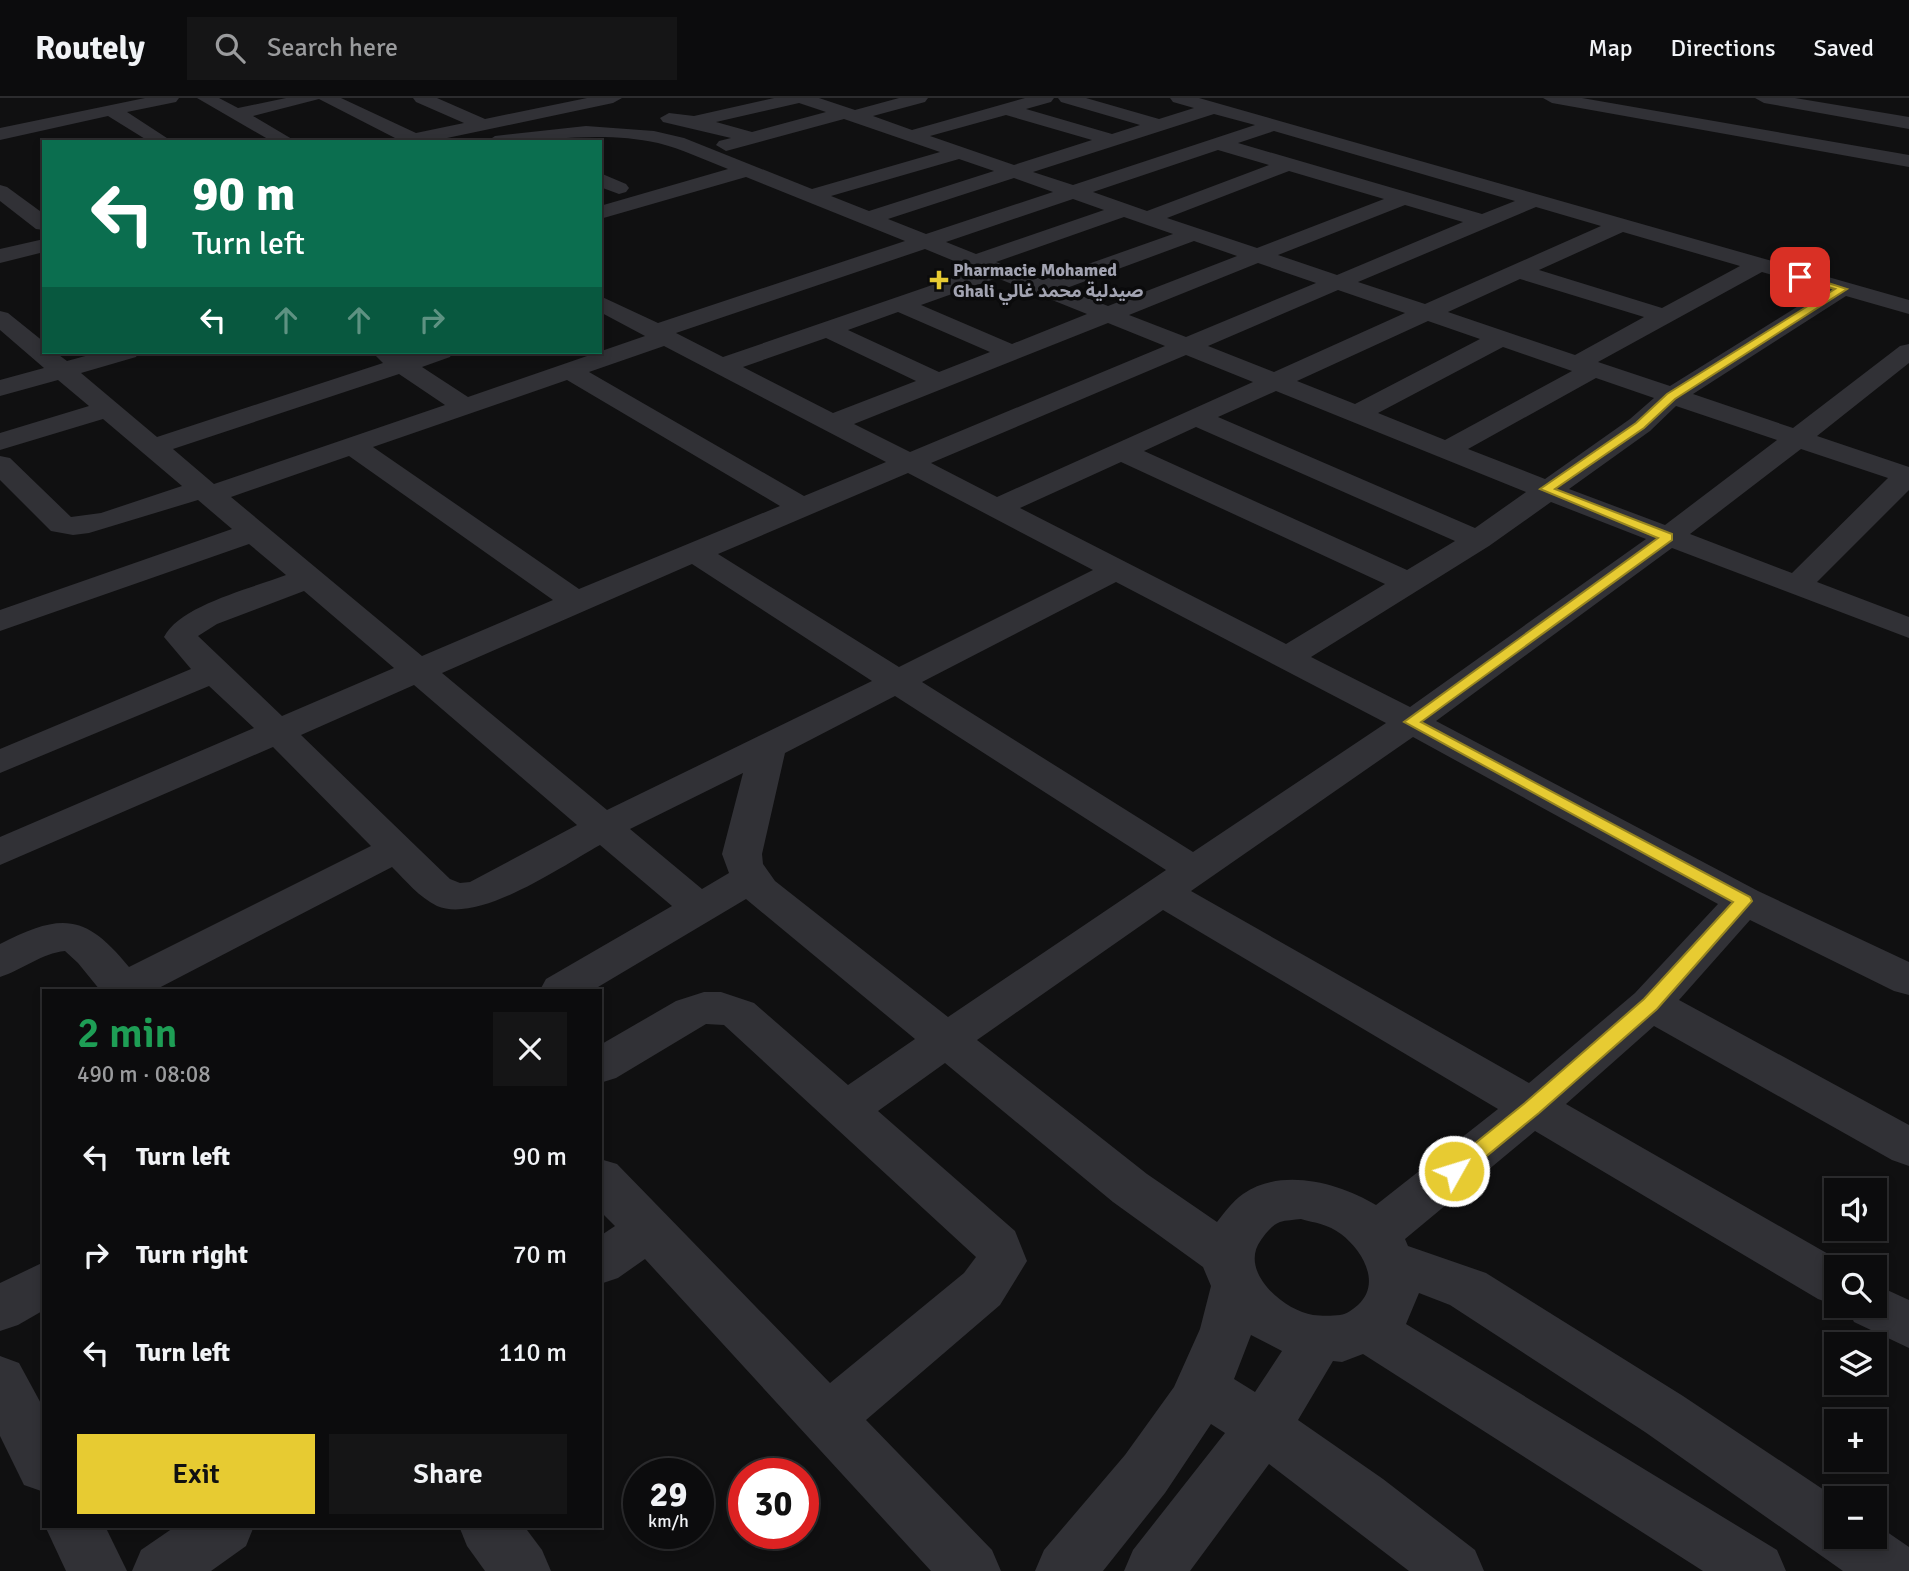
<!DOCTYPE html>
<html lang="en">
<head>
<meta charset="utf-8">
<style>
  :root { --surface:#0c0c0d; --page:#151516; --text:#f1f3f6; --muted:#9a9b9d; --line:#2c2c2e; --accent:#e7cb32 }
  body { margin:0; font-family:Signika,"Noto Sans Arabic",sans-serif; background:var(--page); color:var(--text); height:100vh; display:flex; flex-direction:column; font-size:26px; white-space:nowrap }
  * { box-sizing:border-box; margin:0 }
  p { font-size:23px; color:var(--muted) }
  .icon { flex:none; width:38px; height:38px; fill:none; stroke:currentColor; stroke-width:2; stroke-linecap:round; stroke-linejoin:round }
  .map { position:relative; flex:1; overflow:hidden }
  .sheet { position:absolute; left:42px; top:891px; width:560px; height:539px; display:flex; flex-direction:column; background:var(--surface); border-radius:0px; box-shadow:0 4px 10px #0003,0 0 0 2px var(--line) }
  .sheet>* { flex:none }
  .top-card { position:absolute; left:42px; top:42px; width:560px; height:214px; border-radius:0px; box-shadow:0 4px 10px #0003,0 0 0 2px var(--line); background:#0b6e4f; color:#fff; overflow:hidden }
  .buttons { position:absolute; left:1824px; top:1080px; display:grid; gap:14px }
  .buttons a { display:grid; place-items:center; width:63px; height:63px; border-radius:0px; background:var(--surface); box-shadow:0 4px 10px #0003,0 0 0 2px var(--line); font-size:35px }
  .speed { position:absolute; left:623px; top:1360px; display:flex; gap:14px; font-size:35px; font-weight:700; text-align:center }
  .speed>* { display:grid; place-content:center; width:91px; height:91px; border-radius:50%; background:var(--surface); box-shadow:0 4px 10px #0003,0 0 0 2px var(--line); line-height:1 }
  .speed small { font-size:18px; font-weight:400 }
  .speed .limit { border:10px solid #d22; background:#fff; color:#111 }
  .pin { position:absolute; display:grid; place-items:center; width:60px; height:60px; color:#fff; margin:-30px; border-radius:14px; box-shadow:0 4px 10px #0006 }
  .me { position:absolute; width:77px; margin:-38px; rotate:51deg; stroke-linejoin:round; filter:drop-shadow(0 0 5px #0008) }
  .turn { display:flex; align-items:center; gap:24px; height:147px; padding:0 35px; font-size:32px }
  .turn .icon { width:91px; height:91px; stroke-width:2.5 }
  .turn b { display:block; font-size:49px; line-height:60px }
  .lanes { display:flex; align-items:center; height:66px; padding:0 35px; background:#0003; justify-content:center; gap:35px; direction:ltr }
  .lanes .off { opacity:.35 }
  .round { display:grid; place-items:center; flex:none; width:74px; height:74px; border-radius:0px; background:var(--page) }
  .summary { display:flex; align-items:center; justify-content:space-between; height:119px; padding:0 35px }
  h1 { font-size:42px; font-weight:600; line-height:52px; color:#1e9e55 }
  .action { display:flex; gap:14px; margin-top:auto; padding:14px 35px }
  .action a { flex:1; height:80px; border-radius:0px; background:var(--accent); color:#111; font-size:28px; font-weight:600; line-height:80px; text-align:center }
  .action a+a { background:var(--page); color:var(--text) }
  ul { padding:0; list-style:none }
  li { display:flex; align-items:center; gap:21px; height:98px; padding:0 35px }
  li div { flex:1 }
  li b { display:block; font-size:26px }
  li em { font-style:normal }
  header { display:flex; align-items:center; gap:42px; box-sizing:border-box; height:98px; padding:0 35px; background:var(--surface); border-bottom:2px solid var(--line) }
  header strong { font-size:33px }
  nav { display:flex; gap:38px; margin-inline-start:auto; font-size:24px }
  .search { width:490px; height:63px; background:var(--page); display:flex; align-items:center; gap:18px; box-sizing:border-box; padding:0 24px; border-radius:0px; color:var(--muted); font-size:26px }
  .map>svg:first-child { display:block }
</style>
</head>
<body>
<header>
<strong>Routely</strong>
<div class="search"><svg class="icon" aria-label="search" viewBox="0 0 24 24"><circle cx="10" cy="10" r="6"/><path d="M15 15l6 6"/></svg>Search here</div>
<nav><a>Map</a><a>Directions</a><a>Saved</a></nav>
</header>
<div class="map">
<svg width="1909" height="1473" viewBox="0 0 1909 1473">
  <rect width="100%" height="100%" fill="#101011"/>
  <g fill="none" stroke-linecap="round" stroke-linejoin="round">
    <g fill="#313136" fill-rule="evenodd">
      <polygon points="145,0 179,0 176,4 127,14 173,44 150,44 108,18 0,42 0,30"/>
      <polygon points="197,0 219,0 238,10 286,0 341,0 416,35 464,25 416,4 413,0 437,0 485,21 587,0 622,0 613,5 428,44 391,44 395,40 319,1 253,18 297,44 273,44"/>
      <path d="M774,0H819L855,12L899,0H928L925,4L873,18L912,32L1025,0H1054L1051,4L1026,11L1112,36L1140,27L1061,4L1058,0H1086L1159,21L1194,10L1173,4L1170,0H1199L1909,202V216L1846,198L1693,296L1793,330L1900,248L1909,246V265L1817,338L1909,369V392L1817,484L1909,519V540L1672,450L1436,623L1758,793L1909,864V897L1894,893L1750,822L1679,902L1909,1027V1068L1892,1062L1654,928L1566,1006L1851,1169H1836L1837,1208L1818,1201L1535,1033L1405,1141L1408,1148L1486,1175L1683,1298L1836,1400V1438H1874V1425L1909,1449V1473H1843L1645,1334L1450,1207L1419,1195L1406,1226L1777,1452L1786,1473H1703L1363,1256L1342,1264L1333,1263L1298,1322L1383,1381L1475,1452L1484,1473H1409L1269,1366L1190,1473H1124L1133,1452L1225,1335L1211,1326L1165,1395L1103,1473H1035L1044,1452L1125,1357L1174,1289L1200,1231L1211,1188L1203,1169L1113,1104L945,965L878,1013L1015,1133L1027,1163L1000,1207L866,1322L992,1452L1001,1473H931L645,1161L618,1180L600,1186V1138L615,1128L600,1113V1061L617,1066L830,1285L964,1175L976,1159L724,927L706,926L616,980L600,985V947L676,903L704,894H721L754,905L848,987L915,941L746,801L593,892H540L546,881L672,808L600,747C562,768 479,826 437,808C419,799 406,783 392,769L155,892H100L78,865L65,853C42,855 22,872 0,879V846C61,815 85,815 129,869L371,748L273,649L0,767V739L254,630L209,588L0,675V651L191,571L164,539C180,507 253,490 286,477L249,446L0,533V512L232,431L198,402L89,435L73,437L51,433L0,382V358L10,360L71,419L101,415L182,388L103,321L0,352V335L89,308L58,282L0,298V282L44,270L0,232V213L8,215L44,244V254H55L67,263L100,254H139L136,259L81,275L157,339L383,265L374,256L375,254H399L405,258L417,254H453L450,259L422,269L468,299L645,238L600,214V198L658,225L905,143L746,79L600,121V108L728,71C705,62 682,51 658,45C601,32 543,44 486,44L495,38L586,28L654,33L684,40L812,91L940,54L844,21L726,53L716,47L719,43L731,40L663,24L660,20L669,15L694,18ZM799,5L826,14L752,34L716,24ZM1214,16L1255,27L1073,87L1033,74ZM1006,17L1092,42L1014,67L930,38ZM1274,33L1515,103L1482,116L1238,45ZM1218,52L1269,67L1147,113L1093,94ZM959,61L994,73L869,113L831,98ZM1289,73L1384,101L1257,150L1167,120ZM1014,80L1053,94L926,136L888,121ZM1073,101L1104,112L976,156L946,144ZM1405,107L1463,124L1337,177L1278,157ZM1536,109L1601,128L1425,206L1358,184ZM1124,119L1173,136L1043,182L996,164ZM1623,134L1740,168L1662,210L1539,172ZM1194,143L1237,158L1108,208L1064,191ZM925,151L976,172L723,259L676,235ZM1258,165L1316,185L1186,239L1129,217ZM1762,174L1824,192L1670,288L1598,264ZM997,180L1087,216L1012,246L921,207ZM1520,181L1644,219L1575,257L1448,214ZM1338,192L1405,215L1274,274L1208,248ZM898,214L990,254L939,274L848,232ZM1428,223L1480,241L1355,306L1297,283ZM1108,225L1165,248L910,354L854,326ZM826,240L916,283L833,315L743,269ZM664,248L886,364L804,398L589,274ZM1503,249L1572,273L1445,342L1378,315ZM1186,257L1253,284L997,399L931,365ZM399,276L445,307L214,386L173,351ZM1596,280L1654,300L1630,321L1545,381L1468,351ZM567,282L780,408L579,491L373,349ZM1276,293L1526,394L1475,430L1218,319ZM1676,308L1777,342L1665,427L1569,391L1650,333ZM1196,329L1455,443L1407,472L1144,353ZM1801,351L1888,380L1792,475L1690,436ZM349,358L553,502L422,558L231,399ZM1121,364L1385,486L1286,546L1020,410ZM908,375L1093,472L899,569L718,456ZM1551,404L1646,441L1410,609L1311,559L1489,448ZM692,466L872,583L607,712L442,575ZM1116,484L1386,625L1193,754L922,584ZM304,493L394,570L282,618L198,538L217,526ZM414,587L577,727L470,784L460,785L450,781L301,637ZM895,598L1166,772L948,919L775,783L763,766L762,756L785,655ZM1413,639L1718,806L1635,895L1529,985L1191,793ZM743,675L722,756L729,775L702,791L630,731ZM1163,812L1498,1011L1376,1107C1339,1085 1282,1069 1243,1096C1232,1104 1225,1114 1217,1124L1147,1076L977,942ZM1301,1121C1315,1125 1328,1126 1341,1136C1362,1152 1382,1185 1358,1207C1352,1212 1347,1216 1340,1217C1332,1218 1321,1218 1313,1217C1283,1212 1238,1173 1261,1142C1265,1136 1272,1127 1280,1124C1286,1122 1294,1122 1301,1121ZM1251,1237L1282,1253L1255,1294L1234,1281Z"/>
      <polygon points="1543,0 1582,0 1909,57 1909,69 1552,5"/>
      <polygon points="1755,0 1795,0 1909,19 1909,31 1764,5"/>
      <polygon points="600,75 626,86 629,90 626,94 619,96 600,89"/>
      <polygon points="0,87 7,89 44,116 44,132 36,131 0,103"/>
      <polygon points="44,141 44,154 0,165 0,151"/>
      <polygon points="44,1164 44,1212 18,1227 0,1233 0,1185"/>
      <polygon points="1874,1186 1909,1202 1909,1250 1854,1224 1846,1208 1874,1208"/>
      <polygon points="0,1258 19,1265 44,1311 44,1394 24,1387 0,1338"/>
      <polygon points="45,1428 105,1428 127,1473 66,1473"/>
      <polygon points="176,1428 254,1428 246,1448 211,1473 132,1473 141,1452"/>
      <polygon points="459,1428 524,1428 542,1452 551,1473 485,1473 467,1448"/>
    </g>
  </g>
  <polygon fill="#e7cb32" stroke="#968420" stroke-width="2" points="1800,176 1847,191 1675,301 1644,330 1555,391 1672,436 1672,442 1421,624 1750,799 1752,803 1657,911 1539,1015 1461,1079 1454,1081 1447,1079 1444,1073 1447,1068 1525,1005 1644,901 1733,804 1404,624 1658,440 1540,391 1636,325 1667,296 1835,191 1797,181 1796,179"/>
  <path fill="#e7cb32" stroke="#0b0b0c" stroke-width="2.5" d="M935.5 171.5h7v7h7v7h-7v7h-7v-7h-7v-7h7z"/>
  <g text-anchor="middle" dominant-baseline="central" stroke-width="7" stroke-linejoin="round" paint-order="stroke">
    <g font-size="18" font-weight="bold" fill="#a2a3b1" stroke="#0b0b0c" text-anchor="start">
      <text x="953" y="172">Pharmacie Mohamed<tspan x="953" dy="21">Ghali صيدلية محمد غالي</tspan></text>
    </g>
  </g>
</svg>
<div class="buttons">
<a><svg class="icon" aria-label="sound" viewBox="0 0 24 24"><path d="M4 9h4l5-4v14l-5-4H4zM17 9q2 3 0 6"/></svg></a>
<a><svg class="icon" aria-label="search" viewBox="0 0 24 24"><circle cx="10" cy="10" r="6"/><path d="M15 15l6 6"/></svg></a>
<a><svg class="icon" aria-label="layers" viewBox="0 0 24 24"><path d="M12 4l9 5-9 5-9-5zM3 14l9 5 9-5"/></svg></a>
<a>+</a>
<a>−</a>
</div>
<div class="speed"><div>29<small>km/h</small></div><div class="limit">30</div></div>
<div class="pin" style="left:1800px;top:179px;background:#d93025"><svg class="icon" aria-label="arrive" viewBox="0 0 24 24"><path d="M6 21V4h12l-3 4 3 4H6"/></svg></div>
<svg class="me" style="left:1454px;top:1073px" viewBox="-20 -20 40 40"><circle r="17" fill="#e7cb32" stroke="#fff" stroke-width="3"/><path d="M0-11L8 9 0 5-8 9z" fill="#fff"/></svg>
<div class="top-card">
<div class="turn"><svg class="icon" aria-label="left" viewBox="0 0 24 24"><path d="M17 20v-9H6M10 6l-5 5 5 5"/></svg><div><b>90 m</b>Turn left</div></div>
<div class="lanes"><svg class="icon" aria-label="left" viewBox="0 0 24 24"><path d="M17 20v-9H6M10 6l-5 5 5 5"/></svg><svg class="icon off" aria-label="ahead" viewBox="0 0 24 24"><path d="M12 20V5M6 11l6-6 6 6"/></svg><svg class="icon off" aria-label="ahead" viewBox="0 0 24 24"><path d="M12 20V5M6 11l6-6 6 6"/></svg><svg class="icon off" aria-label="right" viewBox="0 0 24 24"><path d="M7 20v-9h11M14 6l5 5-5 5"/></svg></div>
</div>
<section class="sheet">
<div class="summary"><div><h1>2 min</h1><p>490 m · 08:08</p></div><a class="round"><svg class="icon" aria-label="close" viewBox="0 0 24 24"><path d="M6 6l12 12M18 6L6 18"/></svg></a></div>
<ul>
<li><svg class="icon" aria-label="left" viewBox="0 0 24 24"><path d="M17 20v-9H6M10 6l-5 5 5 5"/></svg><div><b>Turn left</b></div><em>90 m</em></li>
<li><svg class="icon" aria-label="right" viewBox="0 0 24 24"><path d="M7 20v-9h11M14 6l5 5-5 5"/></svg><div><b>Turn right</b></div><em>70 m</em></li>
<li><svg class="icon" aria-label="left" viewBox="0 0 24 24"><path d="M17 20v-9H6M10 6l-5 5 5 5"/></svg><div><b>Turn left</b></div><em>110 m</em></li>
</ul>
<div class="action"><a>Exit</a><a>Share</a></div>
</section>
</div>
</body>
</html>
